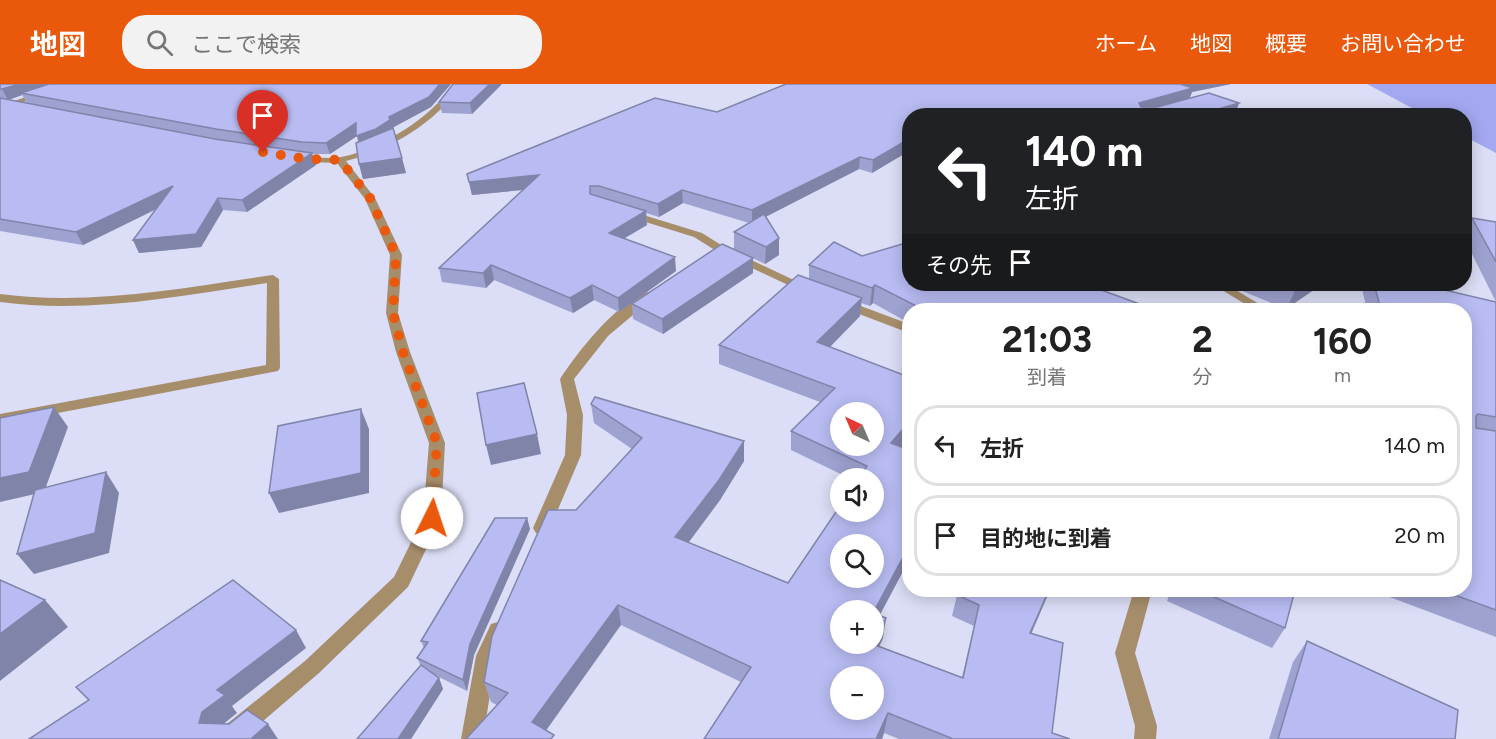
<!DOCTYPE html>
<html lang="ja">
<head>
<meta charset="utf-8">
<style>
  :root { --surface:#fff; --page:#f2f2f2; --text:#222; --muted:#767676; --line:#e0e0e0; --accent:#ea580c }
  body { margin:0; font-family:Figtree,"Noto Sans JP",sans-serif; background:var(--page); color:var(--text); height:100vh; display:flex; flex-direction:column; font-size:22px; white-space:nowrap }
  * { box-sizing:border-box; margin:0 }
  p { font-size:20px; color:var(--muted) }
  .icon { flex:none; width:33px; height:33px; fill:none; stroke:currentColor; stroke-width:2; stroke-linecap:round; stroke-linejoin:round }
  .map { position:relative; flex:1; overflow:hidden }
  .panel { position:absolute; left:902px; top:219px; width:570px; height:294px; display:flex; flex-direction:column; background:var(--surface); border-radius:24px; box-shadow:0 3px 15px #0003 }
  .panel>* { flex:none }
  .banner { position:absolute; left:902px; top:24px; width:570px; height:183px; border-radius:24px; box-shadow:0 3px 15px #0003; background:#202124; color:#fff; overflow:hidden }
  .needle { width:39px; rotate:316deg }
  .fabs { position:absolute; left:830px; top:318px; display:grid; gap:12px }
  .fabs a { display:grid; place-items:center; width:54px; height:54px; border-radius:50%; background:var(--surface); box-shadow:0 3px 15px #0003; font-size:30px }
  .pin { position:absolute; display:grid; place-items:center; width:51px; height:51px; color:#fff; margin:-62px -26px; border-radius:50% 50% 50% 0; rotate:-45deg; box-shadow:0 0 6px #0007 }
  .pin .icon { rotate:45deg }
  .me { position:absolute; width:66px; margin:-33px; rotate:4deg; stroke-linejoin:round; filter:drop-shadow(0 0 4px #0008) }
  .turn { display:flex; align-items:center; gap:21px; height:126px; padding:0 24px; font-size:27px }
  .turn .icon { width:78px; height:78px; stroke-width:2.5 }
  .turn b { display:block; font-size:42px; line-height:51px }
  .then { display:flex; align-items:center; height:57px; padding:0 24px; background:#0003; gap:12px; font-size:22px }
  .eta { display:flex; justify-content:space-evenly; align-items:center; height:102px; text-align:center }
  .eta b { font-size:36px; font-weight:700; line-height:42px }
  ul { padding:0; list-style:none }
  li { display:flex; align-items:center; gap:18px; height:81px; margin:0 12px 9px; padding:0 12px; border:3px solid var(--line); border-radius:24px }
  li div { flex:1 }
  li b { display:block; font-size:22px }
  li em { font-style:normal }
  header { display:flex; align-items:center; gap:36px; box-sizing:border-box; height:84px; padding:0 30px; background:var(--accent); color:#fff }
  header strong { font-size:28px }
  nav { display:flex; gap:33px; margin-inline-start:auto; font-size:21px }
  .search { width:420px; height:54px; background:var(--page); display:flex; align-items:center; gap:15px; box-sizing:border-box; padding:0 21px; border-radius:24px; color:var(--muted); font-size:22px }
  .map>svg:first-child { display:block }
</style>
</head>
<body>
<header>
<strong>地図</strong>
<div class="search"><svg class="icon" aria-label="search" viewBox="0 0 24 24"><circle cx="10" cy="10" r="6"/><path d="M15 15l6 6"/></svg>ここで検索</div>
<nav><a>ホーム</a><a>地図</a><a>概要</a><a>お問い合わせ</a></nav>
</header>
<div class="map">
<svg width="1496" height="655" viewBox="0 0 1496 655">
  <rect width="100%" height="100%" fill="#dbdef6"/>
  <polygon fill="#a3a8f0" points="1367,0 1496,0 1496,69 1464,52 1464,32 1425,31"/>
  <g fill="none" stroke-linecap="round" stroke-linejoin="round">
    <g fill="#a78e6b" fill-rule="evenodd">
      <polygon points="65,0 77,0 12,22 5,20"/>
      <path d="M453,0H461C437,39 389,66 346,77L375,114L402,171L398,229L410,268L445,359L441,434L408,503L319,589L242,655H214L217,648L305,577L394,493L423,434L429,359L396,268L386,229L390,171L365,115L337,79L311,78L289,73L294,70C309,72 326,76 341,73C379,66 433,33 453,0Z"/>
      <polygon points="627,126 702,149 726,164 815,206 813,209 805,209 718,168 694,153 623,131 622,129"/>
      <path d="M273,191L279,195L280,284L278,287L0,340V330L266,281L267,199C178,212 90,230 0,218V210C92,222 182,204 273,191Z"/>
      <polygon points="1212,200 1226,200 1269,226 1255,226"/>
      <path d="M648,208L652,209V215L608,252L574,295L583,331L581,371L548,449L542,450L536,449L533,444L565,371L567,331L560,295C577,269 617,217 648,208Z"/>
      <polygon points="842,215 909,240 909,249 838,222 836,219"/>
      <polygon points="1134,506 1152,506 1135,569 1157,642 1156,655 1134,655 1135,642 1115,569"/>
      <polygon points="498,538 505,540 508,546 496,572 483,655 461,655 476,572 491,540"/>
    </g>
  </g>
  <g fill="#9ea2d0" fill-rule="evenodd">
    <path d="M0,0H451L431,23L392,44L406,89L363,95L359,80L358,58L357,52L330,70H312L316,81L247,128L223,126L201,163L139,169L133,156L155,126L83,161L0,147ZM22,11L27,19L8,16Z"/>
    <polygon points="502,0 472,30 442,29 439,18"/>
    <polygon points="786,0 1231,0 1192,8 1190,14 1239,19 1235,30 1230,32 909,32 909,67 872,89 859,85 765,133 779,154 779,171 765,180 734,165 734,148 749,139 683,119 659,133 646,129 647,141 625,154 676,187 619,228 594,216 573,229 494,196 486,204 442,198 439,184 523,106 472,111 467,90 717,28"/>
    <polygon points="1472,134 1496,138 1496,218 1464,154 1464,147"/>
    <polygon points="862,172 1066,205 1156,226 909,226 909,239 873,219 870,222 861,219 860,232 830,263 909,293 909,354 901,363 909,366 909,476 879,531 883,554 879,562 962,593 974,542 952,532 957,511 960,506 1031,549 1052,649 1070,655 899,655 884,649 882,655 704,655 741,598 621,541 497,621 491,618 484,598 576,426 632,365 594,339 591,320 744,377 720,416 688,459 788,499 873,394 849,394 791,366 791,347 820,318 719,280 719,261 809,194 809,181"/>
    <polygon points="753,189 663,250 633,235 632,220"/>
    <polygon points="1230,200 1320,200 1315,205 1286,225 1240,206"/>
    <polygon points="1365,200 1419,200 1496,218 1496,553 1371,506 1464,506 1464,226 1367,226 1362,205"/>
    <polygon points="527,434 530,445 474,571 467,607 435,591 439,594 443,605 411,655 357,655 421,582 417,574 424,564 421,557"/>
    <polygon points="1169,506 1295,506 1285,544 1272,564 1167,517 1171,506"/>
    <polygon points="1307,557 1455,655 1269,655 1293,578"/>
  </g>
  <g fill="#8184a9">
    <polygon points="20,0 58,0 21,9 22,11 8,16 2,5"/>
    <polygon points="440,0 451,0 431,23 392,44 393,47 360,63 357,52 330,70 326,59 356,39 389,33"/>
    <polygon points="490,0 502,0 472,30 470,19"/>
    <polygon points="1180,0 1231,0 1192,8 1189,15 1136,31 1139,19"/>
    <polygon points="1239,19 1235,30 1230,32 1202,32 1202,30"/>
    <polygon points="909,55 909,67 872,89 873,76"/>
    <polygon points="312,69 316,81 247,128 242,116"/>
    <polygon points="860,73 859,85 752,140 752,126"/>
    <polygon points="402,74 406,89 363,95 359,80"/>
    <polygon points="539,91 541,104 472,111 469,98"/>
    <polygon points="173,102 178,114 83,161 76,148"/>
    <polygon points="682,106 683,119 659,133 658,120"/>
    <polygon points="218,114 223,126 201,163 139,169 133,156"/>
    <polygon points="646,127 647,141 611,162 609,149"/>
    <polygon points="779,154 779,171 765,180 766,163"/>
    <polygon points="675,173 676,187 619,228 618,214"/>
    <polygon points="753,174 753,189 663,250 662,235"/>
    <polygon points="491,181 494,196 486,204 483,189"/>
    <polygon points="1306,200 1320,200 1315,205 1286,225 1295,207"/>
    <polygon points="592,201 594,216 573,229 570,214"/>
    <polygon points="875,201 873,219 870,222 872,204"/>
    <polygon points="862,214 860,232 816,277 817,258"/>
    <polygon points="54,323 68,343 44,408 0,418 0,394"/>
    <polygon points="361,325 369,345 369,409 279,429 269,409"/>
    <polygon points="909,338 909,354 888,378 891,359"/>
    <polygon points="537,350 541,370 491,381 486,361"/>
    <polygon points="744,357 744,377 720,416 677,474 675,453"/>
    <polygon points="106,388 119,409 109,469 34,490 17,470"/>
    <polygon points="527,434 530,445 474,571 467,607 463,596 470,560"/>
    <polygon points="909,462 909,476 873,544 873,529"/>
    <polygon points="1049,506 1050,506 1023,569 1030,549"/>
    <polygon points="45,516 68,543 0,597 0,550"/>
    <polygon points="618,521 621,541 540,655 532,638"/>
    <polygon points="886,534 883,554 871,581 875,561"/>
    <polygon points="296,546 306,564 232,622 237,629 216,646 199,639 202,628 217,606"/>
    <polygon points="439,594 443,605 411,655 398,655"/>
    <polygon points="888,629 884,649 882,655 876,655"/>
    <polygon points="268,640 278,655 251,655"/>
  </g>
  <g fill="#b8bcf2" stroke="#8184a9" stroke-width="1.5" fill-rule="evenodd">
    <polygon points="0,0 20,0 2,5 0,5"/>
    <polygon points="49,0 440,0 429,13 389,33 390,36 376,45 356,52 356,39 326,59 302,58 216,45 21,9"/>
    <polygon points="453,0 490,0 470,19 439,18"/>
    <polygon points="786,0 1180,0 1193,4 1139,19 1141,23 1157,23 1209,9 1239,19 1202,30 1210,32 909,32 909,55 873,76 860,73 752,126 682,106 658,120 599,102 590,102 590,110 646,127 609,149 675,173 618,214 592,201 570,214 491,181 483,189 439,184 539,91 469,98 467,90 655,14 717,28"/>
    <polygon points="0,14 215,55 312,69 242,116 218,114 196,150 133,156 173,102 76,148 0,135"/>
    <polygon points="393,44 402,74 359,80 356,59"/>
    <polygon points="764,130 779,154 766,163 734,148"/>
    <polygon points="1472,134 1496,138 1496,178"/>
    <polygon points="834,158 862,172 909,158 909,200 1057,200 1066,205 1074,200 1085,200 1156,226 924,226 875,201 872,204 809,181"/>
    <polygon points="722,160 753,174 662,235 632,220"/>
    <path d="M798,191L862,214L817,258L909,293V338L891,359L909,366V462L873,529L886,534L875,561L963,594L979,521L957,511L960,506H1049L1030,549L1063,559L1052,649L1070,655H951V654L888,629L876,655H704L751,583L618,521L532,638L554,651L551,655H466L508,609L484,598L492,552L548,426H576L642,354L591,320L595,313L744,357L719,396L675,453L788,499L840,422V428H873V394H859L867,382L791,347L835,304L719,261ZM840,328H873V362H840ZM840,460H873V494H840ZM840,526H873V560H840ZM840,592H873V626H840Z"/>
    <polygon points="1276,200 1306,200 1295,207"/>
    <polygon points="1374,200 1419,200 1496,218 1496,333 1478,330 1476,332 1476,344 1496,347 1496,526 1441,506 1464,506 1464,226 1381,226"/>
    <polygon points="524,299 537,350 486,361 477,309"/>
    <polygon points="54,323 29,388 0,394 0,334"/>
    <polygon points="361,325 361,389 269,409 278,342"/>
    <polygon points="106,388 95,449 17,470 35,406"/>
    <polygon points="495,434 527,434 470,560 463,596 417,574 428,558 421,557"/>
    <polygon points="0,496 45,516 0,550"/>
    <polygon points="233,496 296,546 217,606 225,611 202,628 199,639 229,640 247,626 268,640 251,655 29,655 89,616 76,603"/>
    <polygon points="1198,506 1295,506 1285,544"/>
    <polygon points="1307,557 1458,626 1455,655 1278,655"/>
    <polygon points="421,581 439,594 398,655 357,655"/>
  </g>
  <g fill="none" stroke-linecap="round" stroke-linejoin="round">
    <polyline stroke="#ea580c" stroke-width="10" stroke-dasharray="0 18" points="263,68 306,75 340,76 370,114 396,171 393,229 403,268 437,359 432,434"/>
  </g>
</svg>
<div class="fabs">
<a><svg class="needle" viewBox="-14 -14 28 28"><path d="M0-13l5 13h-10z" fill="#e53935"/><path d="M0 13l5-13h-10z" fill="#767676"/></svg></a>
<a><svg class="icon" aria-label="sound" viewBox="0 0 24 24"><path d="M4 9h4l5-4v14l-5-4H4zM17 9q2 3 0 6"/></svg></a>
<a><svg class="icon" aria-label="search" viewBox="0 0 24 24"><circle cx="10" cy="10" r="6"/><path d="M15 15l6 6"/></svg></a>
<a>+</a>
<a>−</a>
</div>
<div class="pin" style="left:263px;top:68px;background:#d93025"><svg class="icon" aria-label="arrive" viewBox="0 0 24 24"><path d="M6 21V4h12l-3 4 3 4H6"/></svg></div>
<svg class="me" style="left:432px;top:434px" viewBox="-20 -20 40 40"><circle r="19" fill="#fff"/><path d="M0-13L10 11 0 6-10 11z" fill="#ea580c"/></svg>
<div class="banner">
<div class="turn"><svg class="icon" aria-label="left" viewBox="0 0 24 24"><path d="M17 20v-9H6M10 6l-5 5 5 5"/></svg><div><b>140 m</b>左折</div></div>
<div class="then">その先<svg class="icon" aria-label="arrive" viewBox="0 0 24 24"><path d="M6 21V4h12l-3 4 3 4H6"/></svg></div>
</div>
<section class="panel">
<div class="eta">
<div><b>21:03</b><p>到着</p></div>
<div><b>2</b><p>分</p></div>
<div><b>160</b><p>m</p></div>
</div>
<ul>
<li><svg class="icon" aria-label="left" viewBox="0 0 24 24"><path d="M17 20v-9H6M10 6l-5 5 5 5"/></svg><div><b>左折</b></div><em>140 m</em></li>
<li><svg class="icon" aria-label="arrive" viewBox="0 0 24 24"><path d="M6 21V4h12l-3 4 3 4H6"/></svg><div><b>目的地に到着</b></div><em>20 m</em></li>
</ul>
</section>
</div>
</body>
</html>
